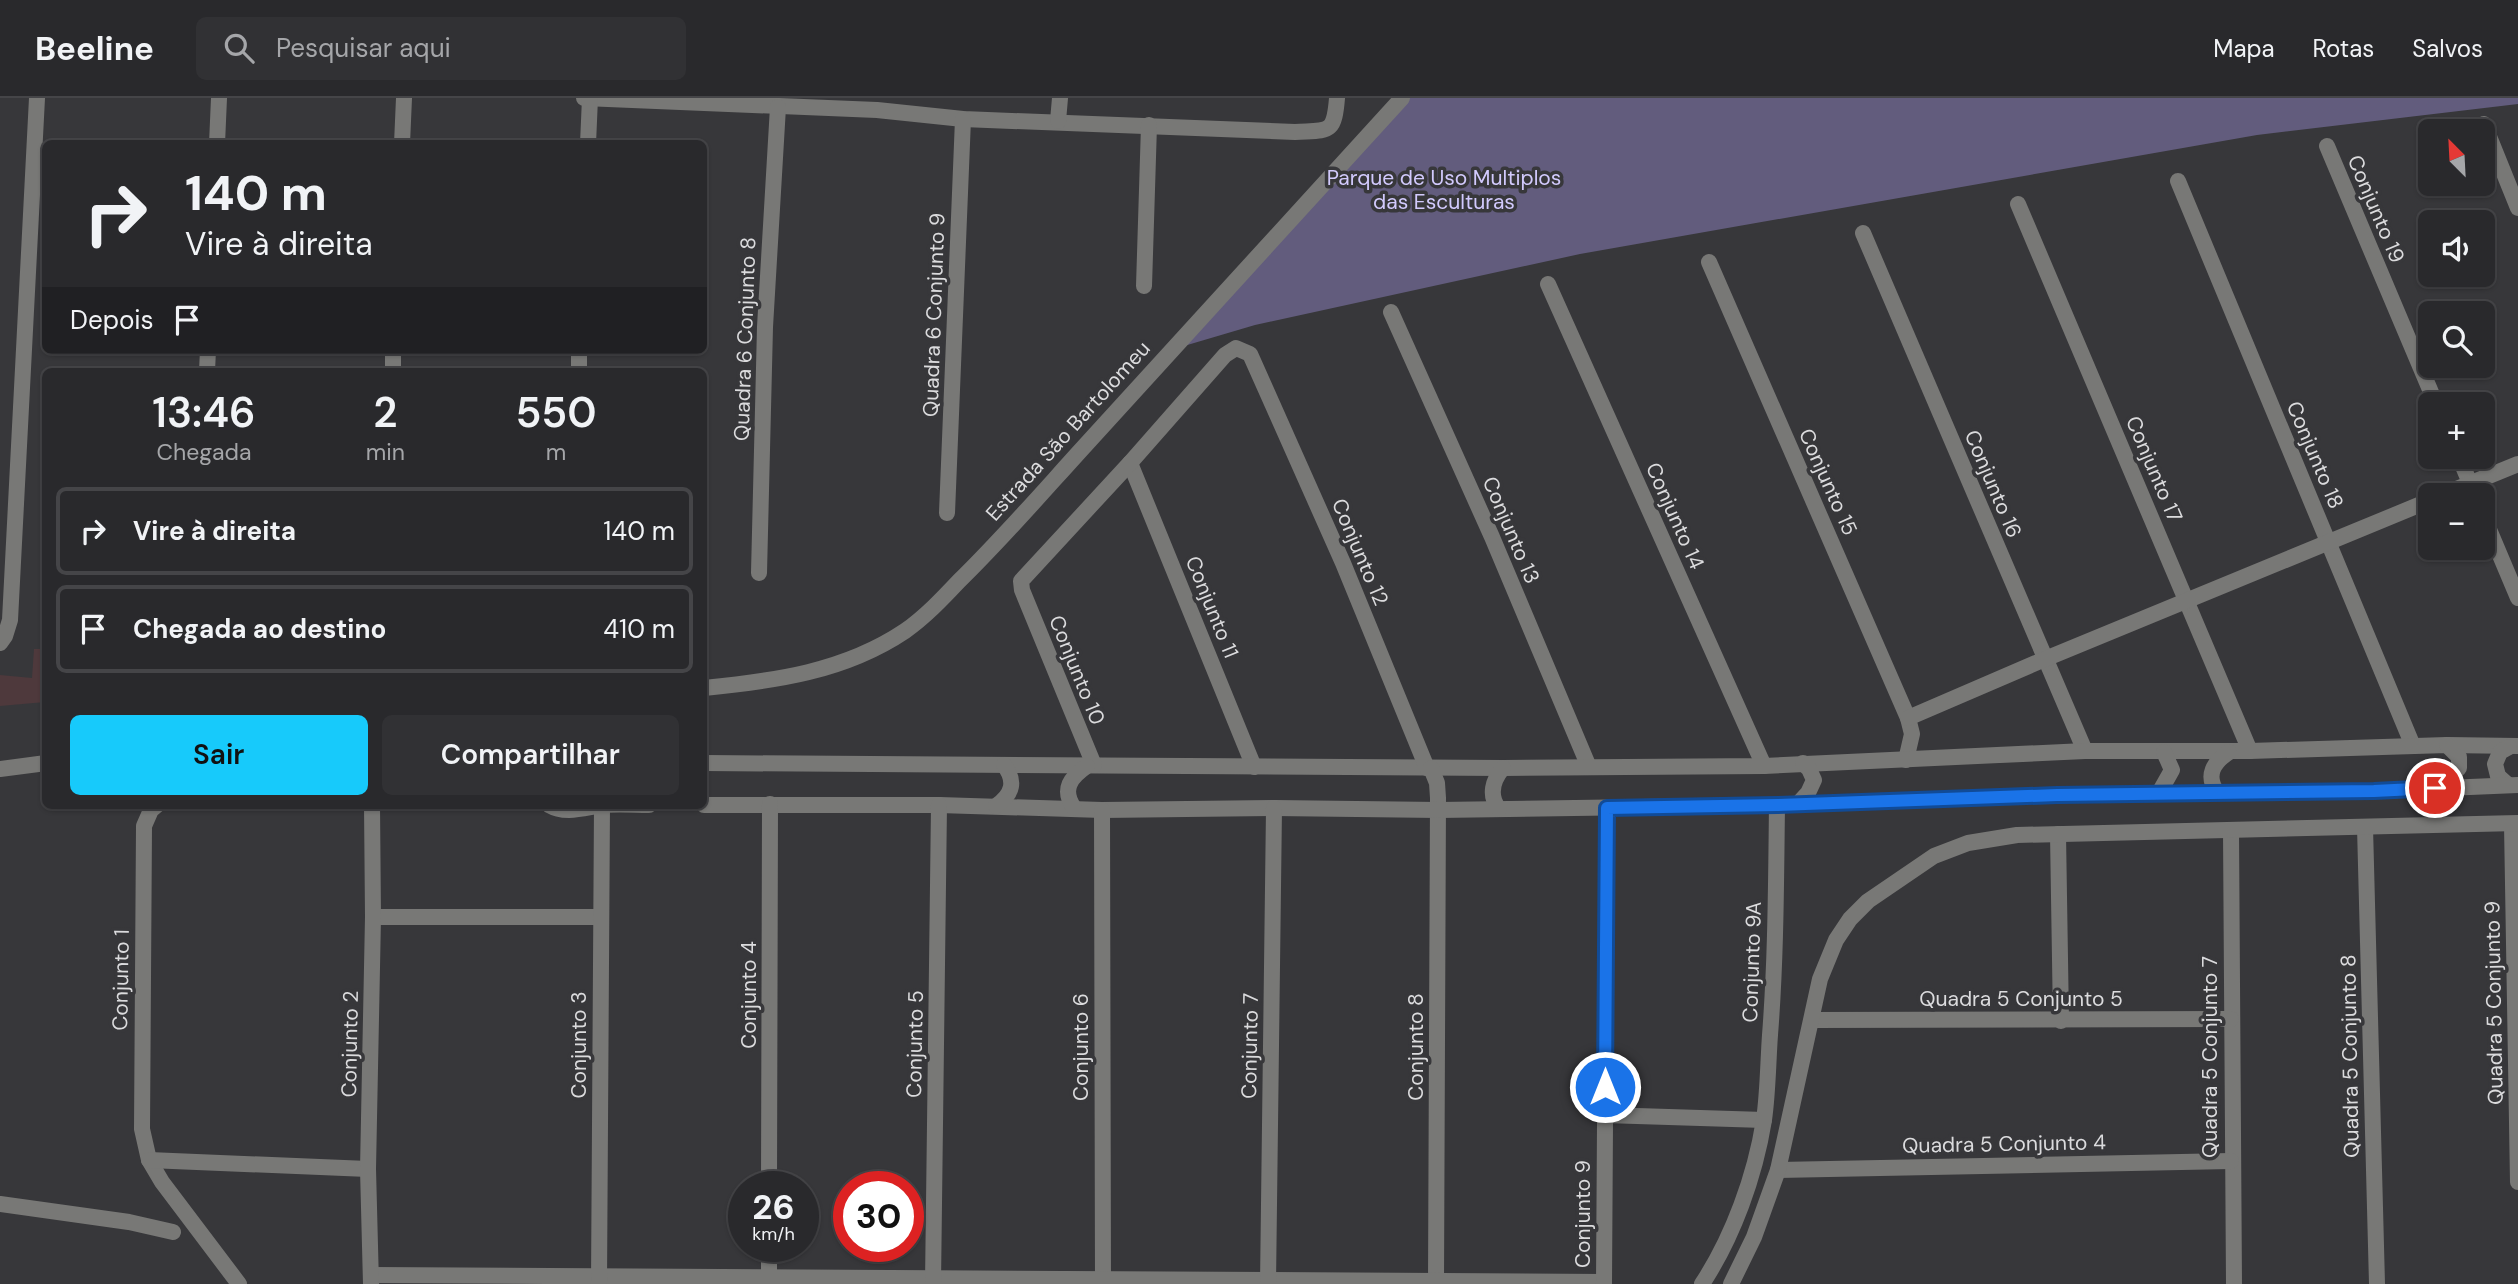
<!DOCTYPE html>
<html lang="pt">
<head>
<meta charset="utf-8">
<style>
  :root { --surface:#29292c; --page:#313134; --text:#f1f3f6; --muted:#a5a6a9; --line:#454548; --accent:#17cafb }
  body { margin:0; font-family:"DM Sans",sans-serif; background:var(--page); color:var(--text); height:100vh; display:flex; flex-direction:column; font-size:26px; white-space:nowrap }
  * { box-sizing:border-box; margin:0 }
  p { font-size:23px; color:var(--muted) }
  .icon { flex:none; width:38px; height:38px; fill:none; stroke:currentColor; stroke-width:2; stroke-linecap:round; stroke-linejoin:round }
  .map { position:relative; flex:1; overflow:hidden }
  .panel { position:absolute; left:42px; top:270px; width:665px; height:441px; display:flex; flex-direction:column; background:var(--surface); border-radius:10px; box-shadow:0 2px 5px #0004,0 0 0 2px var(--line) }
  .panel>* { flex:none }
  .hud { position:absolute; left:42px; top:42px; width:665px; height:214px; border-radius:10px; box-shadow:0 2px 5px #0004,0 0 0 2px var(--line); background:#29292c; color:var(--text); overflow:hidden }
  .needle { width:46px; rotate:336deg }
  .buttons { position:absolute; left:2418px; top:21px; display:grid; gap:14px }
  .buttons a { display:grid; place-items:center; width:77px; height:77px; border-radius:10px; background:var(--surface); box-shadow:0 2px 5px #0004,0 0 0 2px var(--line); font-size:35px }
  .speed { position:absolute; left:728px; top:1073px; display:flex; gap:14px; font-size:35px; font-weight:700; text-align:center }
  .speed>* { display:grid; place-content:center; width:91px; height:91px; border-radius:50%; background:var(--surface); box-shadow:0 2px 5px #0004,0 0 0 2px var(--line); line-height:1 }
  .speed small { font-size:18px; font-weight:400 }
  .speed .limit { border:10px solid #d22; background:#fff; color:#111 }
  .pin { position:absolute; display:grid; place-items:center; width:60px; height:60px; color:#fff; margin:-30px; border:4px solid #fff; border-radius:50%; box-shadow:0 2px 7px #0007 }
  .me { position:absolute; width:77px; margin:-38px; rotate:0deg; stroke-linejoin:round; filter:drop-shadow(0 0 5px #0008) }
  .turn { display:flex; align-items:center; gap:24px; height:147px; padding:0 28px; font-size:32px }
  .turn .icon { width:91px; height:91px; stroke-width:2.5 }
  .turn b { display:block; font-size:49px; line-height:60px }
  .then { display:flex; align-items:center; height:66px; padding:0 28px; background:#0003; gap:14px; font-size:26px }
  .eta { display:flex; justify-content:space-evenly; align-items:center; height:119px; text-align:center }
  .eta b { font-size:42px; font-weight:600; line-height:49px }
  .button { display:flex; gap:14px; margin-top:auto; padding:14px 28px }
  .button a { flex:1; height:80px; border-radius:10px; background:var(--accent); color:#111; font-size:28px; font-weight:600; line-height:80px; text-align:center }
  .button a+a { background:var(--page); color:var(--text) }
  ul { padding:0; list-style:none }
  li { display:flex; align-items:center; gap:21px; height:88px; margin:0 14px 10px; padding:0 14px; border:4px solid var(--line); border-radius:10px }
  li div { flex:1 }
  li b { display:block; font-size:26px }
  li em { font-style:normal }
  header { display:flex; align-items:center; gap:42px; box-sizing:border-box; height:98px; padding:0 35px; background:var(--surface); border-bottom:2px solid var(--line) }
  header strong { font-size:33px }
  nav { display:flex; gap:38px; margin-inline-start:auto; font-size:24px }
  .search { width:490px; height:63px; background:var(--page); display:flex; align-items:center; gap:18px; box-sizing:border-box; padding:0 24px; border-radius:10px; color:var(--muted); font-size:26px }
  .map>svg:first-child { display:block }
</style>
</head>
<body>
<header>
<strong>Beeline</strong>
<div class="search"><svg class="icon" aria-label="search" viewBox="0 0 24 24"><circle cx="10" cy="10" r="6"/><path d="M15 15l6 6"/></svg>Pesquisar aqui</div>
<nav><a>Mapa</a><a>Rotas</a><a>Salvos</a></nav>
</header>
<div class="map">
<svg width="2518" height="1186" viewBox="0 0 2518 1186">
  <rect width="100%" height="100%" fill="#37373a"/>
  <polygon fill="#4e393c" points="34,551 45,551 45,604 0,608 0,577 32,580"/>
  <polygon fill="#625c7d" points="1399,0 2518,0 2518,6 2257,37 1580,156 1255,227 1167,253"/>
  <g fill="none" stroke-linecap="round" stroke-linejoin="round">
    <g stroke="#787876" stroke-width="16">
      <path d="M584,0L877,12L963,21L1295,34C1329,32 1334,37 1337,0"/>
      <polyline points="1058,23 1060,0"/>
      <polyline points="2484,26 2518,110"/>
      <polyline points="217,46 219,0"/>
      <polyline points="402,46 404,0"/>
      <polyline points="588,46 590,0"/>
      <polyline points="2327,48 2436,306"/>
      <polyline points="2178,83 2413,648"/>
      <polyline points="2018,106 2250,653"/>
      <polyline points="1863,135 2085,653"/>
      <polyline points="1709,164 1908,620 1912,636 1906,662"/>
      <polyline points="1548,186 1764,668"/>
      <polyline points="1144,188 1149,27"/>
      <polyline points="1391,214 1492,439 1589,669"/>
      <polyline points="207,273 208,252"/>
      <polyline points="393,273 393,252"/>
      <polyline points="579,273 579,252"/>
      <polyline points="2459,359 2475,397"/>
      <polyline points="1130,365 1254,669"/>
      <polyline points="2442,397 2518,366"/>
      <polyline points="947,415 963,21"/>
      <polyline points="2483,417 2518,500"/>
      <polyline points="759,475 765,229 778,9"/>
      <polyline points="0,545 5,538 10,522 37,0"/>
      <path d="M704,590C774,583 844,574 905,533C925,519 942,501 959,483C1002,441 1041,396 1081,352C1188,234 1295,117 1402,0"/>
      <polyline points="1908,620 2045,561 2431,402"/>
      <polyline points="704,665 1503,670 1764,668 2085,653 2250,653 2447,647 2518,648"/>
      <polyline points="1094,667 1022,492 1021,483 1130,365 1225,257 1236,250 1250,256 1343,465 1427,670"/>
      <polyline points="1431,670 1437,685 1438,700 1436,1186"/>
      <polyline points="0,671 46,665"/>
      <polyline points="2508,687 2498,678 2495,666 2500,654 2509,649"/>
      <polyline points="2435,690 2459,670 2459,659 2447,647"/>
      <path d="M2217,694C2205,677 2214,664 2229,654"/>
      <polyline points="2159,695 2172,672 2164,654"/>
      <polyline points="1798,706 1808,695 1814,682 1809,671 1803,665"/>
      <polyline points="157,707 151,712 144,728 142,1031 149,1062 162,1084 239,1186"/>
      <path d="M549,707C566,717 586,709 604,707C619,706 634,707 649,707"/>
      <polyline points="704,707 939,707 1102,712 1274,710 1439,712 1777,707 2057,697 2374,693 2518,687"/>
      <path d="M996,708C1013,696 1016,683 1004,667"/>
      <path d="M1074,710C1061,691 1071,679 1087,668"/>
      <path d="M1499,711C1488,697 1493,682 1503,670"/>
      <polyline points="1102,712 1103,1186"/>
      <polyline points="2512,726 2518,1084"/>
      <polyline points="2365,729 2377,1186"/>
      <polyline points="2231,733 2234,1186"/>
      <polyline points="2058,736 2061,923"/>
      <polyline points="373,819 600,819"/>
      <polyline points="1812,922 2231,921"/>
      <polyline points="1605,1017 1764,1022"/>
      <polyline points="149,1062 368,1071"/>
      <polyline points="1778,1072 2231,1063"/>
      <polyline points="769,1088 770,706"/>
      <polyline points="0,1106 129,1124 173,1134"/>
      <polyline points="371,1177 1604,1184"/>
      <polyline points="371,1186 368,1071 373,819 372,707"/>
      <polyline points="599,1186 602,707"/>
      <polyline points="769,1186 769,1148"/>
      <polyline points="933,1186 939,707"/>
      <polyline points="1268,1186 1274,710"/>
      <polyline points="1604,1186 1607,710"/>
      <path d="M1702,1186C1733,1139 1755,1078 1764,1022C1768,994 1768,965 1770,937C1776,860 1776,783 1777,707"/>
      <polyline points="1731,1186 1754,1139 1778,1072 1820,881 1836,842 1850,821 1868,803 1934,758 1968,745 2017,737 2518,725"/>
    </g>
  </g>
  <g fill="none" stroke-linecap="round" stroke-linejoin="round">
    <g stroke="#114b97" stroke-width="18">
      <polyline id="route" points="1605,989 1607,710 1777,707 2057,697 2374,693 2435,690"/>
    </g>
    <use href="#route" stroke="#1a73e8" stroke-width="12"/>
  </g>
  <g text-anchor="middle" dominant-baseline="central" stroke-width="7" stroke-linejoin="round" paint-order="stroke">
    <g font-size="21" fill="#d2cafd" stroke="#37373a">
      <text x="1444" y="80">Parque de Uso Multiplos<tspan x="1444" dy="24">das Esculturas</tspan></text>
    </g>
    <g font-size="21" fill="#dbdbdd" stroke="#37373a">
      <text transform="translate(2376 111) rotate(67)">Conjunto 19</text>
      <text transform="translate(934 217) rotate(-88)">Quadra 6 Conjunto 9</text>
      <text transform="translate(745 241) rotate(-88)">Quadra 6 Conjunto 8</text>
      <text transform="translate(1068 333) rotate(-48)">Estrada São Bartolomeu</text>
      <text transform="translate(2315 357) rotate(67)">Conjunto 18</text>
      <text transform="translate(2154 371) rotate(67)">Conjunto 17</text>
      <text transform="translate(1828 384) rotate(66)">Conjunto 15</text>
      <text transform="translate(1993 386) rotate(67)">Conjunto 16</text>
      <text transform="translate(1675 418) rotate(66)">Conjunto 14</text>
      <text transform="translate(1511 432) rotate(67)">Conjunto 13</text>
      <text transform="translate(1360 454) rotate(67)">Conjunto 12</text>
      <text transform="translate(1212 509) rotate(68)">Conjunto 11</text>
      <text transform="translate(1077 572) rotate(68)">Conjunto 10</text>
      <text transform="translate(1752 864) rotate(-88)">Conjunto 9A</text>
      <text transform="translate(121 882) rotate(-89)">Conjunto 1</text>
      <text transform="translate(749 897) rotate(-90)">Conjunto 4</text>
      <text x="2021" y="901">Quadra 5 Conjunto 5</text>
      <text transform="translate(2494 905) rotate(-91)">Quadra 5 Conjunto 9</text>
      <text transform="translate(350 946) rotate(-89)">Conjunto 2</text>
      <text transform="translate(915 946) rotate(-89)">Conjunto 5</text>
      <text transform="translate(579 947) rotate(-90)">Conjunto 3</text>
      <text transform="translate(1250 948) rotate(-89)">Conjunto 7</text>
      <text transform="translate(1081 949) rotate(-90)">Conjunto 6</text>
      <text transform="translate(1416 949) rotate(-90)">Conjunto 8</text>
      <text transform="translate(2350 958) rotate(-91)">Quadra 5 Conjunto 8</text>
      <text transform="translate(2210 959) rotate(-90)">Quadra 5 Conjunto 7</text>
      <text transform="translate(2004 1046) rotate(-1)">Quadra 5 Conjunto 4</text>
      <text transform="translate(1583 1116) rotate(-90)">Conjunto 9</text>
    </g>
  </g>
</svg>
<div class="buttons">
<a><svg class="needle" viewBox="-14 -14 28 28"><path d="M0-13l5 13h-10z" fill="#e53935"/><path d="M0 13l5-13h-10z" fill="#a5a6a9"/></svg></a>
<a><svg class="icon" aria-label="sound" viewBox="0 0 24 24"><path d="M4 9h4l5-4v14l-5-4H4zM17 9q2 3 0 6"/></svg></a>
<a><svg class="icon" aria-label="search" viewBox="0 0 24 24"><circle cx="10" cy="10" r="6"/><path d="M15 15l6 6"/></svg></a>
<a>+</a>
<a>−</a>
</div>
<div class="speed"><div>26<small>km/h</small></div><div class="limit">30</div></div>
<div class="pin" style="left:2435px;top:690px;background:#d93025"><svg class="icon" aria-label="arrive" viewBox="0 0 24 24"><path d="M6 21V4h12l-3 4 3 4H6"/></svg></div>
<svg class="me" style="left:1605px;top:989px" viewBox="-20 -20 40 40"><circle r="17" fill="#1a73e8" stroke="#fff" stroke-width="3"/><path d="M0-11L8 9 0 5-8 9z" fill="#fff"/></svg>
<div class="hud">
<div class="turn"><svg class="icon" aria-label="right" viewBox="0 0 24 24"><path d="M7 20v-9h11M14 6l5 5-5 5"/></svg><div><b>140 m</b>Vire à direita</div></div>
<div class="then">Depois<svg class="icon" aria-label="arrive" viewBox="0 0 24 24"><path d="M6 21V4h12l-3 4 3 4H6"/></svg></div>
</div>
<section class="panel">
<div class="eta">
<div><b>13:46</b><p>Chegada</p></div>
<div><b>2</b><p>min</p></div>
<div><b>550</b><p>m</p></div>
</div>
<ul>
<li><svg class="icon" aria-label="right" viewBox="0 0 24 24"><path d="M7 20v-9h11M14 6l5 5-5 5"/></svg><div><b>Vire à direita</b></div><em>140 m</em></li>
<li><svg class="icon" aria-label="arrive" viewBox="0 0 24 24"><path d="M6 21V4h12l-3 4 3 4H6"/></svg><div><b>Chegada ao destino</b></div><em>410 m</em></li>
</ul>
<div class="button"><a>Sair</a><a>Compartilhar</a></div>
</section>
</div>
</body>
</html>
